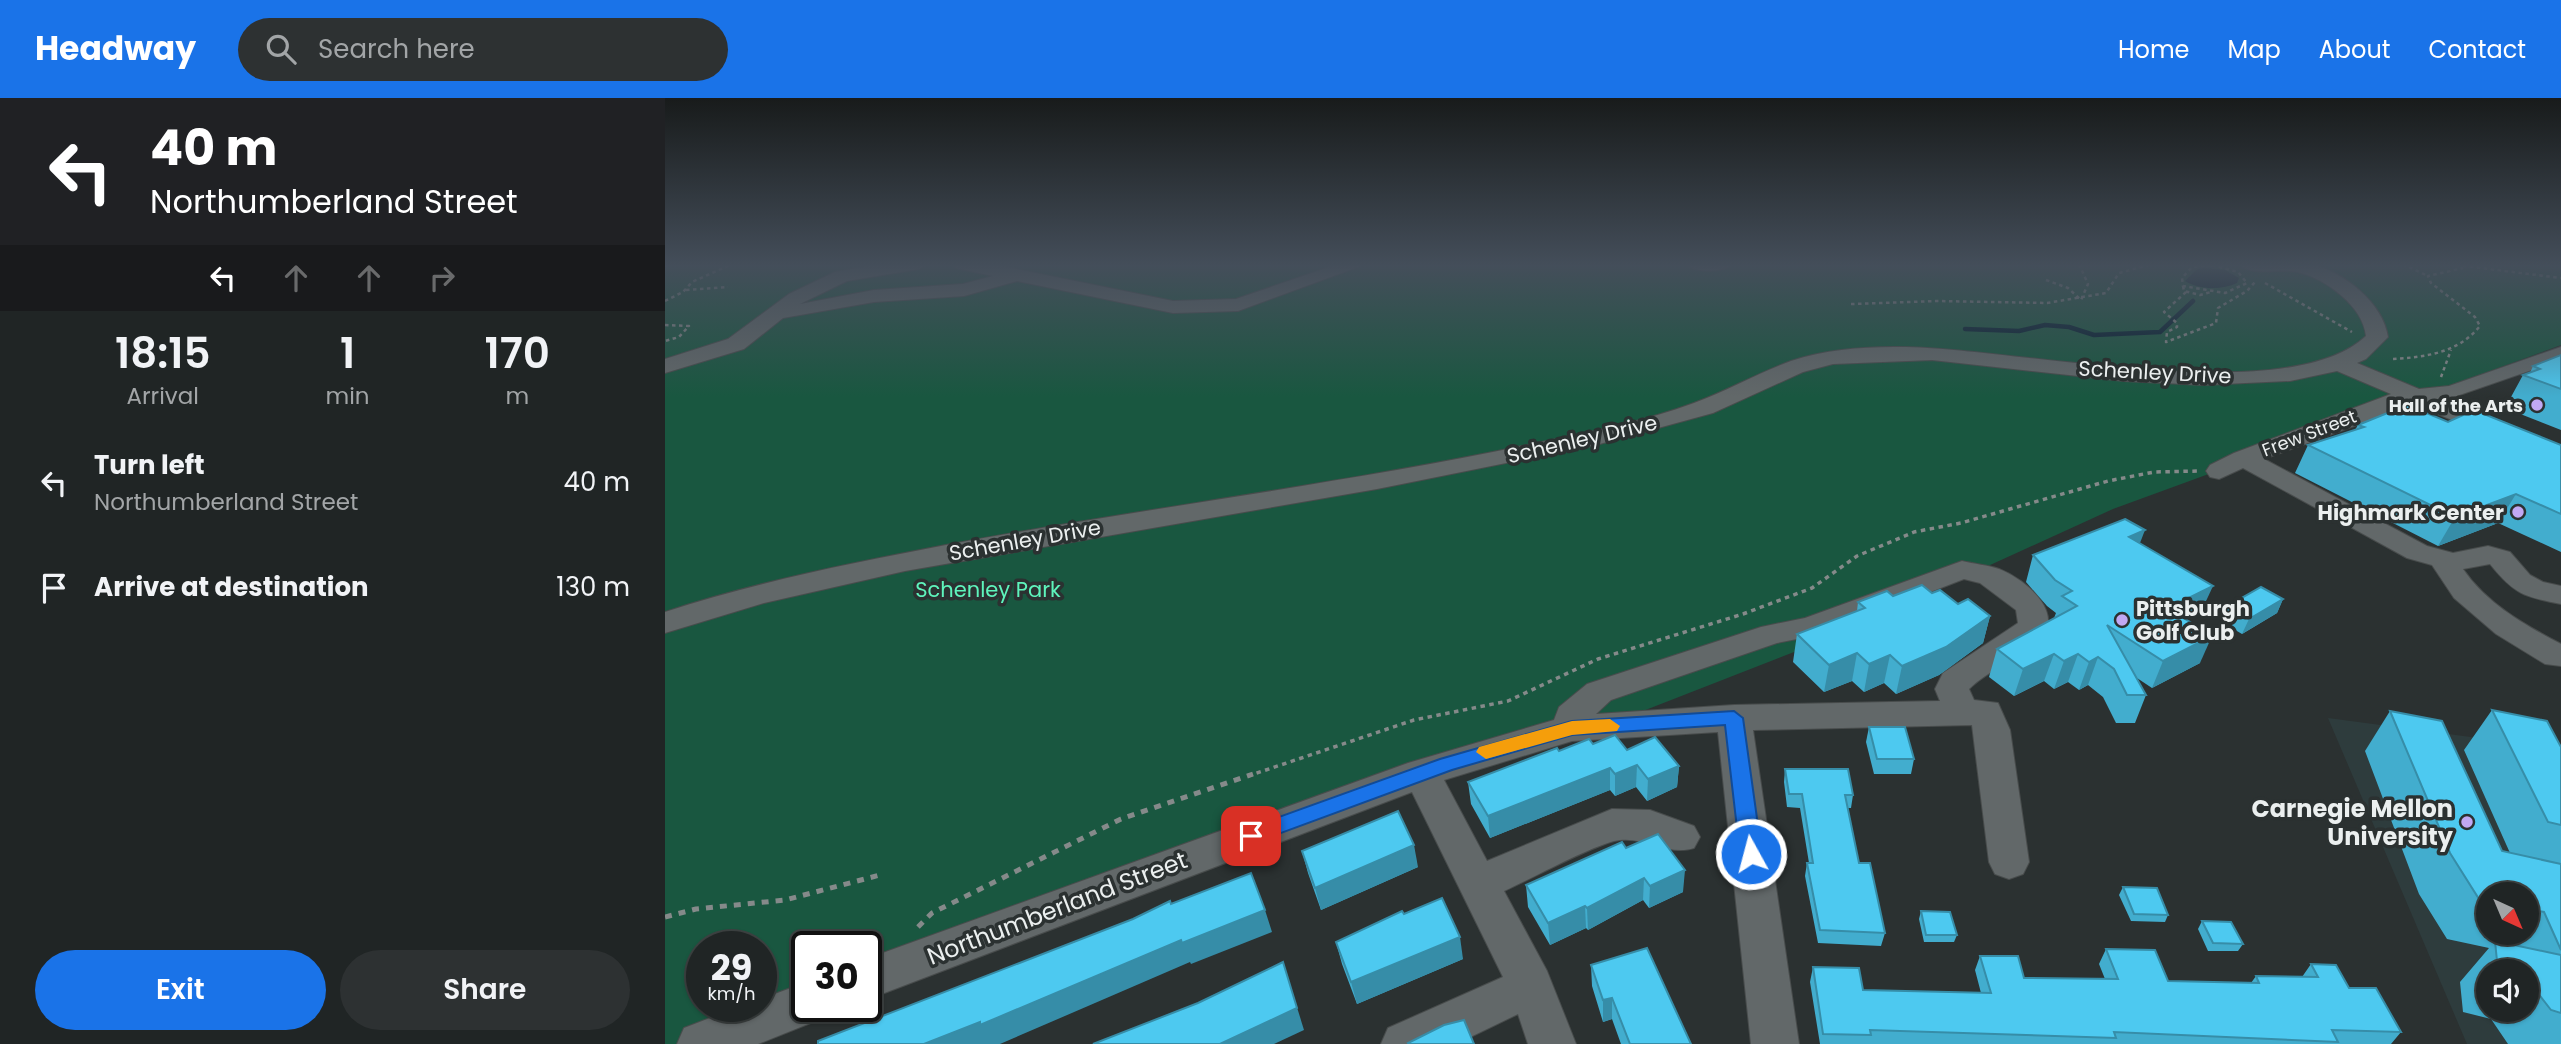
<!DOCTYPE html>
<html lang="en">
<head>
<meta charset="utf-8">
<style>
  :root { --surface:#202525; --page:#2d3132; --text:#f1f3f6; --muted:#a2a5a7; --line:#3d4242; --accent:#1a73e8 }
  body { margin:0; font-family:Poppins,sans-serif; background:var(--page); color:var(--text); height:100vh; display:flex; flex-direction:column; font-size:26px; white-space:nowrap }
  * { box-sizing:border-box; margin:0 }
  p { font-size:23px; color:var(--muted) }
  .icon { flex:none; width:38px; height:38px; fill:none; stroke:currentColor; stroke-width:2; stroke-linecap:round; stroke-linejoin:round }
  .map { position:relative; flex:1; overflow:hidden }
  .sheet { display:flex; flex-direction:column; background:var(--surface); width:665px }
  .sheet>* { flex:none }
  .hud { background:#202124; color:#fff; overflow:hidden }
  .needle { width:46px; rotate:136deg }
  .fabs { position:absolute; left:1811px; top:784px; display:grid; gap:14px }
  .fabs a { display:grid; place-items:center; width:63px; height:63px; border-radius:50%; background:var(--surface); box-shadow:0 2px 5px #0004,0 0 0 2px var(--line); font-size:35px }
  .speed { position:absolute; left:21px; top:833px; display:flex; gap:14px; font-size:35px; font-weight:700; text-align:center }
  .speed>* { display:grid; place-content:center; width:91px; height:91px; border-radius:50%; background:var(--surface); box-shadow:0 2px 5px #0004,0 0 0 2px var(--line); line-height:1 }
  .speed small { font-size:18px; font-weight:400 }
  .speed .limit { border:4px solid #111; border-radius:10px; background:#fff; color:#111 }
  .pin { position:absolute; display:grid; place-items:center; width:60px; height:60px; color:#fff; margin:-30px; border-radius:14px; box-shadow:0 4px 10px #0006 }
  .me { position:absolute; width:77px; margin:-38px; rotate:353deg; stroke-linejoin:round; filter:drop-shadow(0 0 5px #0008) }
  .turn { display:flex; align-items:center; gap:24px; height:147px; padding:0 35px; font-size:32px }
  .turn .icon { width:91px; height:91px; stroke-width:2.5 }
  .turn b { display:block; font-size:49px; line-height:60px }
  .lanes { display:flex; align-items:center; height:66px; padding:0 35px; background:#0003; justify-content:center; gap:35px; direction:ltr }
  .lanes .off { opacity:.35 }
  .eta { display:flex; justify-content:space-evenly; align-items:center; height:119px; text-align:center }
  .eta b { font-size:42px; font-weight:600; line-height:49px }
  .button { display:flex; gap:14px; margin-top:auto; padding:14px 35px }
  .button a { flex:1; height:80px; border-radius:42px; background:var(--accent); color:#fff; font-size:28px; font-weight:600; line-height:80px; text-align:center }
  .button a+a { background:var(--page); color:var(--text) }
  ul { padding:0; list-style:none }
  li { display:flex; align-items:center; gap:21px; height:105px; padding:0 35px }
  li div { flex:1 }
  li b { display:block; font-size:26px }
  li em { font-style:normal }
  header { display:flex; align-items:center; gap:42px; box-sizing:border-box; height:98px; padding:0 35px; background:var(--accent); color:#fff }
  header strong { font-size:33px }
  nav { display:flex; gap:38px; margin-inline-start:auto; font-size:24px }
  .search { width:490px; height:63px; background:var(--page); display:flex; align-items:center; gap:18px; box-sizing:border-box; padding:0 24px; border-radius:38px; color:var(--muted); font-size:26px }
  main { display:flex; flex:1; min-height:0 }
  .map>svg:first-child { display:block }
</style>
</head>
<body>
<header>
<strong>Headway</strong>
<div class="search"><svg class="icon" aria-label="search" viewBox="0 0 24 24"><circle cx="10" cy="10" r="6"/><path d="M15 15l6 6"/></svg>Search here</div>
<nav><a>Home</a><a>Map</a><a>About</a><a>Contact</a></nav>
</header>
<main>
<section class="sheet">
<div class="hud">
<div class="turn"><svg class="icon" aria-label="left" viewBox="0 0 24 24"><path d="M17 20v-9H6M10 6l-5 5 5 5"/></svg><div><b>40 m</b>Northumberland Street</div></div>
<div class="lanes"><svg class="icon" aria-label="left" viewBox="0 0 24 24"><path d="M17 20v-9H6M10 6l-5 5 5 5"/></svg><svg class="icon off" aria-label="ahead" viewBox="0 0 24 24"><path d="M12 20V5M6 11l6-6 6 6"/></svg><svg class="icon off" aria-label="ahead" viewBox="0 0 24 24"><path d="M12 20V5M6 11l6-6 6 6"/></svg><svg class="icon off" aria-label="right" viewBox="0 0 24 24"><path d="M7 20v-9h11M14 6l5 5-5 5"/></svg></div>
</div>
<div class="eta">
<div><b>18:15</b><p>Arrival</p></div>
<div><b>1</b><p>min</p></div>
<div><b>170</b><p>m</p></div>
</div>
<ul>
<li><svg class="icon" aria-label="left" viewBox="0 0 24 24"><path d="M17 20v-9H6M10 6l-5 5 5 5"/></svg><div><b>Turn left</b><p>Northumberland Street</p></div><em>40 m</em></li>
<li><svg class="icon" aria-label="arrive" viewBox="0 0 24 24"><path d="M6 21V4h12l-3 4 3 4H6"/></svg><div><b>Arrive at destination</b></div><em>130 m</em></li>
</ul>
<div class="button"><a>Exit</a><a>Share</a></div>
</section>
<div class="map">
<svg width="1896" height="946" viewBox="0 0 1896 946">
  <rect width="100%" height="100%" fill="#2b3131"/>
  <path fill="#2e3c3d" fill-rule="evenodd" d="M1663,620L1896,651V946H1802ZM1824,796H1862V835H1824ZM1824,873H1862V912H1824Z"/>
  <path fill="#195740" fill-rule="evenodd" d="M0,166H1896V247L1448,411L1165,540L919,636L756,675L201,882V849H142V905L36,946H0ZM37,849H96V908H37Z"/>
  <path fill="#031e30" d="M1538,170L1560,172L1574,180L1572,185C1557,192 1534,192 1520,183L1531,172Z"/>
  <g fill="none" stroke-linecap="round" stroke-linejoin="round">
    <polyline stroke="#031e30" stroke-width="4.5" points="1300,231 1354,233 1380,227 1404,229 1429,237 1495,234 1528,203"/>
    <g stroke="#484c4c" stroke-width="2">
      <g id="minor">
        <polygon points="215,166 263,166 254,171 182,183 135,206 209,192 298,186 328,178 291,170 288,166 327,166 508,203 571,201 673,166 701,166 573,213 508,215 352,183 299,198 209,204 118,220 79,251 0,275 0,261 63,241 124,196 170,174"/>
        <path d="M1020,166H1068C1058,175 1030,175 1020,166Z"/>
        <path d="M1574,166C1596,166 1625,162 1646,166C1679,174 1718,205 1723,239L1701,261L1692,265L1754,291L1784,288L1896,249V262L1780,302L1896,351V368L1749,306L1599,361L1762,448L1788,455L1823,448L1845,454L1865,477L1878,484L1896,488V506C1859,499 1849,496 1825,466L1798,471C1822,506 1860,527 1896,546V568L1880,566L1831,536L1789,500L1767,467L1742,460L1578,370L1554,381L1545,379L1541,373L1545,367L1569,355L1726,296L1672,273L1625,283L1538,287L1459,283L1267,262L1168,266L1138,274L1048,315L931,347L712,391L240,473L99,505L0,535V514C91,484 187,465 281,447C479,410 679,386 877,344C928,334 980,323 1029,305C1062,293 1093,275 1126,263C1159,252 1194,249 1229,249C1341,247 1620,314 1701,238C1698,208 1661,181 1633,174C1616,170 1587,179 1574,166Z"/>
        <path d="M1297,463C1309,466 1323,467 1334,471C1362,482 1404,518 1371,545C1351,562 1323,572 1304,591L1309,602L1333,605L1345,632L1364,764L1358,776L1344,781L1330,776L1324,764L1307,627L1088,632L1134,946H1086L1053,634L907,643L779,682L822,763L947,711L985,712L1029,728L1035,739L1029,750C1003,759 978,736 949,743C918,752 870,779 839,793L882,873L911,946H863L853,916L791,946H716L723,930L838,879L747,694L201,902V861L743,665L889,622L894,609L922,586L1096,529L1140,520ZM1299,481L1315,485L1351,512L1353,525L1278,575L1270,591L1275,603L1069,607L931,616L946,602L1112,545L1157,536Z"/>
        <polygon points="142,884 142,908 163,908 158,920 93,946 12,946 19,930 76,908 96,908 96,901"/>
      </g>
    </g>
    <g stroke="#858a8a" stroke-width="2.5" stroke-dasharray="3.5 3.5" stroke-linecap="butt">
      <polyline points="1414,166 1423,186 1416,202"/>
      <polyline points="1738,166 1763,178"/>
      <polyline points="1784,166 1896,180"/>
      <polygon points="1547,167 1573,174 1582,185 1560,195 1518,188 1517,180 1527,169"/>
      <polyline points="0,168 4,166"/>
      <polyline points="1381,182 1403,190 1416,202"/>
      <polyline points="1600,185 1687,234"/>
      <polyline points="1518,188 1519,193 1535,197 1546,194"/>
      <polyline points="21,192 63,189"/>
      <polyline points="1521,194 1499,214 1512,225 1512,229 1502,234 1501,244 1551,225 1553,210 1582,193 1590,184"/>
      <polyline points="0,203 18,194 27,184 67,166"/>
      <polyline points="1186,206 1272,203 1382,205 1441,195 1454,175 1487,166"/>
      <polyline points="0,227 24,228 14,239 0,243"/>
      <path d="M1728,261C1761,259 1793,255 1815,228L1810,219L1766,185L1763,178L1798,170"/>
      <polyline points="1776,279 1786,252"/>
    </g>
    <polyline stroke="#858a8a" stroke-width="3.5" stroke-dasharray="4.5 4.5" stroke-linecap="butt" points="583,678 749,622 843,603 933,561 1078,516 1147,490 1192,458 1249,434 1296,425 1443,383 1489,374 1535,373"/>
    <g stroke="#858a8a" stroke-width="5" stroke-dasharray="7 7" stroke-linecap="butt">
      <polyline points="0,819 31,811 120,802 215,777"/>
      <polyline points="253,829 267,815 456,721 588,676"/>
    </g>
    <use href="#minor" fill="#626869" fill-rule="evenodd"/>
  </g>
  <g fill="#42adce" fill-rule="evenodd">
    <polygon points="1896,257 1896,332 1840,310 1858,277 1865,275 1868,268"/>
    <polygon points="1783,324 1896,347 1896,454 1833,425 1773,448 1630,375 1643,347 1690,332 1693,327"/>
    <polygon points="1475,445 1536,514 1521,522 1535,565 1487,590 1472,580 1481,597 1470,625 1451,625 1438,599 1423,587 1414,592 1403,584 1389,591 1379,583 1349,598 1324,579 1332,551 1389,520 1391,515 1382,508 1361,484 1368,457"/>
    <polygon points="1267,495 1325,518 1318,545 1274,577 1231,596 1219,585 1199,594 1187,583 1159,594 1128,564 1132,536 1192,513 1193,504 1228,498"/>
    <polygon points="1618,501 1612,515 1577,536 1555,523 1561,509"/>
    <path d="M1827,612L1896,649V946H1843L1826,921L1798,914L1795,884L1824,850L1782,841L1754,796L1700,653L1725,613L1837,753L1845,755L1799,652ZM1824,796H1862V835H1824ZM1824,873H1862V912H1824Z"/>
    <polygon points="1204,629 1249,661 1246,676 1209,676 1201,644"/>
    <polygon points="928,646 962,652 1014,668 1012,689 982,703 971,689 950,698 945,692 825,740 806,706 803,684 894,653"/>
    <polygon points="1120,671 1188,697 1186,710 1183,710 1194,765 1220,835 1216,848 1153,845 1140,778 1142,765 1144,765 1135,710 1122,709 1119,684"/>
    <polygon points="961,750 1018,794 984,810 978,802 923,832 921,830 885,847 863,809 861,787"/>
    <polygon points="637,753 753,769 656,812 643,775"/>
    <polygon points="1458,789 1503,817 1500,824 1466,823 1454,797"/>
    <polygon points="1256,813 1292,837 1289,844 1259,844 1254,821"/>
    <polygon points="739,816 798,861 692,906 677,866 671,844"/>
    <polygon points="1537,823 1578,846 1573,853 1543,853 1533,831"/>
    <polygon points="1441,851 1503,883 1586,885 1591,878 1637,879 1646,866 1684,890 1736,934 1726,946 1155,946 1145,884 1148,869 1198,892 1316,895 1310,872 1315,858 1359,880 1440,881 1434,866"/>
    <polygon points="926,867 1026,946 956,946 947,921 938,924 927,888"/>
  </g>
  <g fill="#368da8">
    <polygon points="1851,396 1833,425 1773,448 1790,419"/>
    <polygon points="1480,432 1470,458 1464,439"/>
    <polygon points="1548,488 1536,514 1492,537 1503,510"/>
    <polygon points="1618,501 1612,515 1577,536 1584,521"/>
    <polygon points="1325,518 1318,545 1274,577 1231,596 1237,568"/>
    <polygon points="1547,538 1535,565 1487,590 1498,563"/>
    <polygon points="1192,555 1187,583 1159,594 1164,567"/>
    <polygon points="1389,556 1379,583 1349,598 1358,571"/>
    <polygon points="1413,556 1403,584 1389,591 1399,563"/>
    <polygon points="1225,557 1219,585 1199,594 1204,566"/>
    <polygon points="1433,559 1423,587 1414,592 1424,564"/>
    <polygon points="972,667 971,689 950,698 950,676"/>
    <polygon points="1014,668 1012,689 982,703 983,681"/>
    <polygon points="945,670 945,692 825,740 823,718"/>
    <polygon points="749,747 753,769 656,812 650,790"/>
    <polygon points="1020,772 1018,794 984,810 985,788"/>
    <polygon points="979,780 978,802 923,832 922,810"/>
    <polygon points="920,808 921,830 885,847 883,825"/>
    <polygon points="600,812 607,834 526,866 525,864 335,946 259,946 516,842"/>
    <polygon points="795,839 798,861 692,906 686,884"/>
    <polygon points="618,864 639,932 609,946 555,946"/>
    <polygon points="947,900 947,921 938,924 938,902"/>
  </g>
  <g fill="#4dc9f0" stroke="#368da8" stroke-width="2">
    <polygon points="1896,257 1896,291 1858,277 1875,271 1868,268"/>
    <polygon points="1742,307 1783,324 1809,312 1896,347 1896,416 1851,396 1790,419 1643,347 1699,329 1693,327"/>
    <polygon points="1460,421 1480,432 1464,439 1548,488 1503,510 1547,538 1498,563 1442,527 1481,597 1462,597 1449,571 1433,559 1424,564 1413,556 1399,563 1389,556 1358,571 1332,551 1412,508 1397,498 1407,493 1390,482 1368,457"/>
    <polygon points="1257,487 1267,495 1275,492 1293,506 1303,501 1325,518 1281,549 1237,568 1225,557 1204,566 1192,555 1164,567 1132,536 1200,510 1193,504 1222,493 1228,498"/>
    <polygon points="1596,489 1618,501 1584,521 1561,509"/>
    <polygon points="1827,612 1882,623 1896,649 1896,727 1883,724"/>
    <polygon points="1725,613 1777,623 1837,753 1896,766 1896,852 1879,814 1862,811 1862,796 1824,796 1824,803 1814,801 1785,755"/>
    <polygon points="1204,629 1240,629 1249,661 1212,661"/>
    <polygon points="950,637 962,652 990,639 1014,668 983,681 972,667 950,676 945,670 823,718 803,684 892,650 894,653 924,641 928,646"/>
    <polygon points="1120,671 1183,671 1188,697 1180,697 1194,765 1205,765 1220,835 1155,832 1142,765 1148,765 1137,696 1124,696"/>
    <polygon points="733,713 749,747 650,790 637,753"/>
    <polygon points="993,736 1020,772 985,788 979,780 922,810 920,808 883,825 861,787 957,744 961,750"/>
    <polygon points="586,775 600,812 517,845 516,842 315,927 315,924 259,946 153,946 153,943 468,821 505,803 506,806"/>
    <polygon points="1458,789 1492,790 1503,817 1469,816"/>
    <polygon points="777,800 795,839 686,884 671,844 737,813 739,816"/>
    <polygon points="1256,813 1285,814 1292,837 1261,837"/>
    <polygon points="1537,823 1566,824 1578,846 1548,845"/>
    <polygon points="1830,843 1896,857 1896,915 1886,912 1862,881 1862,873 1833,873"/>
    <polygon points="982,850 1026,946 965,946 947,900 938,902 926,867"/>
    <polygon points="1441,851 1490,852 1503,883 1594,885 1591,878 1653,879 1646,866 1671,867 1684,890 1711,890 1736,934 1667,932 1673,944 1449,934 1451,940 1205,932 1206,937 1158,936 1148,869 1194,870 1198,892 1326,895 1315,858 1353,858 1359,880 1453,881"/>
    <polygon points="618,864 632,910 555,946 428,946 533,905"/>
    <polygon points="799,922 809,946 744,946 743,945 779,927"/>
  </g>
  <linearGradient id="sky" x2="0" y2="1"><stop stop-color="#181b1b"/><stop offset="0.56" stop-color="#444e5a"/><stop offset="1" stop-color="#444e5a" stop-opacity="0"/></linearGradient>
  <rect width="1896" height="299" fill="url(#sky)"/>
  <polygon fill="#1a73e8" stroke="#114b97" stroke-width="2" points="1069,613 1078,620 1097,756 1094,762 1086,764 1078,762 1075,756 1060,627 907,637 787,672 586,746 578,744 575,738 578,732 775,661 907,623"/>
  <polygon fill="#f59e0b" points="945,621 955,628 952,633 907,637 821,661 811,654 814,649 907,623"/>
  <g fill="#c1a8f3" stroke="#2b3131" stroke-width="2.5">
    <circle cx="1872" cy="307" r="7"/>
    <circle cx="1853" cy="414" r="7"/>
    <circle cx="1457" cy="522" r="7"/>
    <circle cx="1802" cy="724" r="7"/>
  </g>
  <g text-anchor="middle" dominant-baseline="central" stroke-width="7" stroke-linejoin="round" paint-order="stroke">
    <g font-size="18" font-weight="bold" fill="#ebefef" stroke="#2b3131" text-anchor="end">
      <text x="1858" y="307">Hall of the Arts</text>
    </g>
    <g font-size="18" fill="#ebefef" stroke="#2b3131">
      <text transform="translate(1644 335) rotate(-21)">Frew Street</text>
    </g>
    <g font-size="21" fill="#ebefef" stroke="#2b3131">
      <text transform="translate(1490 274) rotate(3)">Schenley Drive</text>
      <text transform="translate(917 341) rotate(-13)">Schenley Drive</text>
      <text transform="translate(360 442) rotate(-10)">Schenley Drive</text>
    </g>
    <g font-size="21" font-weight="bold" fill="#ebefef" stroke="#2b3131" text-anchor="end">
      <text x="1839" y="414">Highmark Center</text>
      <text x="1471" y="510" text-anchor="start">Pittsburgh<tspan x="1471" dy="24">Golf Club</tspan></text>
    </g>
    <g font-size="21" fill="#5ef4bc" stroke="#2b3131">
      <text x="323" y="491">Schenley Park</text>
    </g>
    <g font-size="24" font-weight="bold" fill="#ebefef" stroke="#2b3131" text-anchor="end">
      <text x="1788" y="710">Carnegie Mellon<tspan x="1788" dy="28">University</tspan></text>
    </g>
    <g font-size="24" fill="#ebefef" stroke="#2b3131">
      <text transform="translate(392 810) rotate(-21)">Northumberland Street</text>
    </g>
  </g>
</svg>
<div class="fabs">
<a><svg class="needle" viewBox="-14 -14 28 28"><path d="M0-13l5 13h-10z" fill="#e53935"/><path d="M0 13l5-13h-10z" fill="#a2a5a7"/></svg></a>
<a><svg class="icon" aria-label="sound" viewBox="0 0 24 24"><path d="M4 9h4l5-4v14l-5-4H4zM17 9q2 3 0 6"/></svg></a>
</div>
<div class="speed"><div>29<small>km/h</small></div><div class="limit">30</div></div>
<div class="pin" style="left:586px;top:738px;background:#d93025"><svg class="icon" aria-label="arrive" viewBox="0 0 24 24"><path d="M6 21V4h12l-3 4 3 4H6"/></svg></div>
<svg class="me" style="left:1086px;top:756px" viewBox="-20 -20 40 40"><circle r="17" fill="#1a73e8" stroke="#fff" stroke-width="3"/><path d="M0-11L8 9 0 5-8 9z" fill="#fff"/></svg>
</div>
</main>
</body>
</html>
